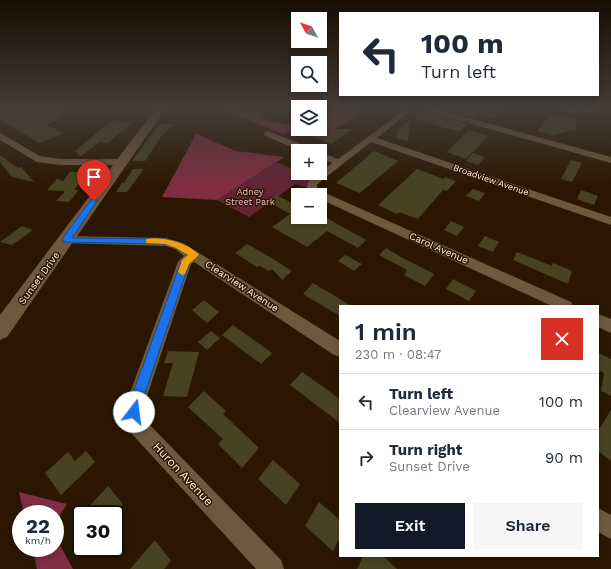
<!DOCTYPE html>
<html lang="en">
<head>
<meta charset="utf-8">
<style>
  :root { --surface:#fff; --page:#f6f6f7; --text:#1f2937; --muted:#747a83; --line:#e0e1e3; --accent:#111827 }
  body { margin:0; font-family:"Work Sans",sans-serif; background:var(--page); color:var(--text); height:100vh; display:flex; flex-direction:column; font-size:15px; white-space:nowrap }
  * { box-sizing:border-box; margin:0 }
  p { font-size:13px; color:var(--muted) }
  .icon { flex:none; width:22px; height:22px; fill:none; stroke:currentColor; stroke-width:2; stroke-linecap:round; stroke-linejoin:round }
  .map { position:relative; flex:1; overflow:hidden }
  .drawer { position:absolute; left:339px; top:305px; width:260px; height:252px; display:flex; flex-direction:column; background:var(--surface); border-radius:0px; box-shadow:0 2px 6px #0003 }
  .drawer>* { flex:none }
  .hud { position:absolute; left:339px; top:12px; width:260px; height:84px; border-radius:0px; box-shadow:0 2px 6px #0003; background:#fff; color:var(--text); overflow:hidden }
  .needle { width:26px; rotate:310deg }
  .buttons { position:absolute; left:291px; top:12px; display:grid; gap:8px }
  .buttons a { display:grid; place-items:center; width:36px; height:36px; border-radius:0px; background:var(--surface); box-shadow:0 2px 6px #0003; font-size:20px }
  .speed { position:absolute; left:12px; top:505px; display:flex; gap:8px; font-size:20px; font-weight:700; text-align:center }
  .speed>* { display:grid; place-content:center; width:52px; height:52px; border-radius:50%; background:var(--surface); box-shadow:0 2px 6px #0003; line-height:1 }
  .speed small { font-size:10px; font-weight:400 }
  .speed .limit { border:2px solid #111; border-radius:6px; background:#fff; color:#111 }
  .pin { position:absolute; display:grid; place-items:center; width:34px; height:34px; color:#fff; margin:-41px -17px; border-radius:50% 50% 50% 0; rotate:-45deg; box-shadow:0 0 4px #0007 }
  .pin .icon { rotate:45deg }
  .me { position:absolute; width:44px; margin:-22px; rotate:15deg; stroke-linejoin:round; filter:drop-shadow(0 0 3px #0008) }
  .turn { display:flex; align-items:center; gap:14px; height:84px; padding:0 16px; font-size:18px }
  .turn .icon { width:52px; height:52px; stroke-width:2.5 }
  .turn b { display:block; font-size:28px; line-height:34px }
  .round { display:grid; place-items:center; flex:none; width:42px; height:42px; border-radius:0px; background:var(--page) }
  .headline { display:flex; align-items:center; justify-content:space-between; height:68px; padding:0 16px }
  h1 { font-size:24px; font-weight:600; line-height:30px }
  .action { display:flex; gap:8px; margin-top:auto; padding:8px 16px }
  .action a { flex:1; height:46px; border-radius:0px; background:var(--accent); color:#fff; font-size:16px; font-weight:600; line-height:46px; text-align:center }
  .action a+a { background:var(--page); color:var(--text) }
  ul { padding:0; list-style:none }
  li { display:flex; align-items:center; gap:12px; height:56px; padding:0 16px; border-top:1px solid var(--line) }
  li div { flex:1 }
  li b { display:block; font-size:15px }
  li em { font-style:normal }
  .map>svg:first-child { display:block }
</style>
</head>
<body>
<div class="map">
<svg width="611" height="569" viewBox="0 0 611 569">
  <rect width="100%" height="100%" fill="#2b1701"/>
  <polygon fill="#632535" points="276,162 298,171 298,173 317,179 312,189 295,184 249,217 217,200"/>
  <g fill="#7f2d43">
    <polygon points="215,108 232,108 252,113 260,112 260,117 274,122 288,125 298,119 298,126 284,134"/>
    <polygon points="338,108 354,108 364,112 323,135 320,129 320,117"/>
    <polygon points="196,134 236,151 284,157 217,200 162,197"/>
    <polygon points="19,492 67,504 55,523 55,514 24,514"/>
    <polygon points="55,536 73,569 37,569 32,548 55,548"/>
  </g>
  <g fill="#484222">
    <polygon points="0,108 53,108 67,111 63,114 66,114 47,125 64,133 40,143 0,120"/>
    <polygon points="436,108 505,108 494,119 477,114 473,118"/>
    <polygon points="421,111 422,111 467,124 459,132 412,118"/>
    <polygon points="551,114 576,119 576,130 553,135 537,131"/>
    <polygon points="112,120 131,123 123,132 120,132 108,143 99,142 80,157 75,151"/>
    <polygon points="410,120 408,141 396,138 398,130"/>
    <polygon points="161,124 174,124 160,138 145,161 132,161 153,132"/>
    <polygon points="294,129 353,129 331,144"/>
    <polygon points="469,130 488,136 466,159 447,152"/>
    <polygon points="374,151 398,161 360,193 336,183"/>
    <polygon points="473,153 485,157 478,165 466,161"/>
    <polygon points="0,155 18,168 21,167 34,182 12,177 0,162"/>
    <polygon points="571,160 582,163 572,182 561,179"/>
    <polygon points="133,169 144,169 127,192 116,192 122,183 128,183 124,183"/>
    <polygon points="417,169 444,179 445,177 456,181 447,191 443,190 418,219 399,212 397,214 378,205"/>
    <polygon points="70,172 88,172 74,190 79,190 69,202 56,201 65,191 47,190 57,179 63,181"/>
    <polygon points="473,189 485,193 479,201 466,196"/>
    <polygon points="581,190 598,196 594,205 577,199"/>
    <polygon points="276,195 298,206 298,217 325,217 366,240 358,248 327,231 307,247 272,227 290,214 267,201"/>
    <polygon points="451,221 464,227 457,236 444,230"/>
    <polygon points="22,226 33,230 12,245 0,242"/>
    <polygon points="485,236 499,242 493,252 478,246"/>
    <polygon points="247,244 270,257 292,271 282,280 272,269 269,271 260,266 257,267 235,253"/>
    <polygon points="386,248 401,257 434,274 425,286 404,275 407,270 379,255"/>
    <polygon points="517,252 552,266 553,263 572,271 568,284 513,260"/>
    <polygon points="345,255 362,264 354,271 338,261"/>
    <polygon points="453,279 476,291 469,301 446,289"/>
    <polygon points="313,283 330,293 351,306 340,306 340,316 303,294"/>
    <polygon points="204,300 219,312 207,323 192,310"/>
    <polygon points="233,325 272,353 261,364 222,335"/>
    <polygon points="211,331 220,338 207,350 198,342"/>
    <polygon points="168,351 199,352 187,397 163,396 173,363 164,363"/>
    <polygon points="598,353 611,359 611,396 601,391 604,373 598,370"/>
    <polygon points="302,372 340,399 340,423 290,385"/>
    <polygon points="204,391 226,411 223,414 259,448 242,468 218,444 223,439 188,407"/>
    <polygon points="611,410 611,461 598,451 598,431"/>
    <polygon points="86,451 95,462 61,495 45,473 68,452 75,461"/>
    <polygon points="273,460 300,484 286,505 258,479"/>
    <polygon points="108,486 123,504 114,514 82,514"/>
    <polygon points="319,502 340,520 340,538 333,551 305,526"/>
    <polygon points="155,540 171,561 164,569 130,569"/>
    <polygon points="363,556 383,556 397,569 357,569"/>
  </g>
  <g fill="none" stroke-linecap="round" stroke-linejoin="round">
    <g fill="#70583f" fill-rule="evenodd">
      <path d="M407,108H415L377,138L611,217V225L371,142L321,181L317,185V188L323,192L571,302L573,306H552L320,199V195C314,195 310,194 307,189L308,182L332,163L320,158V152L338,159Z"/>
      <polygon points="421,108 432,108 611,157 611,163 422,110"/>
      <path d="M555,108H569L581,110L599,108L596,113C586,115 563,114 555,108Z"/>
      <polygon points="268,131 313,149 315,151 302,151 265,136 264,134 265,132"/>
      <polygon points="0,133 40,156 60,159 121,159 126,162 121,165 60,165 37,162 0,140"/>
      <polygon points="66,236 166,238 183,243 340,341 340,357 334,355 194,262 191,264 148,393 143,412 146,421 281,560 284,569 256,569 132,434 125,412 130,393 178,262 184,256 175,249 166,246 62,243 60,240 62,237"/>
      <polygon points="598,314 611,319 611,333 598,327"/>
      <polygon points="598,508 611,515 611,539 598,532"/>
    </g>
    <polygon fill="#70583f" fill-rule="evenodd" points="156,108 166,108 7,337 0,340 0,315"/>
  </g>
  <linearGradient id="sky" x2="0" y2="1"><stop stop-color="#180d01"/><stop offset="0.58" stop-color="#443c38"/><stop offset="1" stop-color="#443c38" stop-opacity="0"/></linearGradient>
  <rect width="611" height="187" fill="url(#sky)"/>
  <polygon fill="#1a73e8" stroke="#114b97" points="94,199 97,201 72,238 166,239 181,244 199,255 189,264 145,393 138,417 134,419 129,417 127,412 133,393 181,262 188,255 176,248 165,244 63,242 63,238 91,200"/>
  <path fill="#f59e0b" d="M146,239C161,236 189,243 199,255L189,264L185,274L182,275L178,272L182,260L188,255L176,248L165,244L146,243Z"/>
  <g text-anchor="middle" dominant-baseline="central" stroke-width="3" stroke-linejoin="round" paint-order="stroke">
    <g font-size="9" fill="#fef0e2" stroke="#2b1701">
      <text transform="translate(491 180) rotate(19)">Broadview Avenue</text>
    </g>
    <g font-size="9" fill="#f0bec7" stroke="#2b1701">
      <text x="250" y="192">Adney<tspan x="250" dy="10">Street Park</tspan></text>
    </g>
    <g font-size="10" fill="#fef0e2" stroke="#2b1701">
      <text transform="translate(439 248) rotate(24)">Carol Avenue</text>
      <text transform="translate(39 278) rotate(-54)">Sunset Drive</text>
      <text transform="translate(242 286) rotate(33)">Clearview Avenue</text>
    </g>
    <g font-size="12" fill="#fef0e2" stroke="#2b1701">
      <text transform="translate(183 474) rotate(47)">Huron Avenue</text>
    </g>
  </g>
</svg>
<div class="buttons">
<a><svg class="needle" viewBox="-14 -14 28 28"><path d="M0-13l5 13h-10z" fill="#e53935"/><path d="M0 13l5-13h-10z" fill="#747a83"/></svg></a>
<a><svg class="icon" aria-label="search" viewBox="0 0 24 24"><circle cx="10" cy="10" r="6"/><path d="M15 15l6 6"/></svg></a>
<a><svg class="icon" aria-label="layers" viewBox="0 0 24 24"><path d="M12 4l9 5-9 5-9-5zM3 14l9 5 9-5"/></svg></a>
<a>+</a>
<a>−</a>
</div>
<div class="speed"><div>22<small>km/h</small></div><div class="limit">30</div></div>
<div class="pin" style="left:94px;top:201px;background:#d93025"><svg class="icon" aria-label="arrive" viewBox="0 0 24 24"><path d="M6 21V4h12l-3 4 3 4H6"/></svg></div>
<svg class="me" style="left:134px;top:412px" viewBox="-20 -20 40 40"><circle r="19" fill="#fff"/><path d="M0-13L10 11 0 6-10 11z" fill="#1a73e8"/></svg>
<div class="hud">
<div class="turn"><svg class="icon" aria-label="left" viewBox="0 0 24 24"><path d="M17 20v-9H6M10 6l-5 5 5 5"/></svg><div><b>100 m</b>Turn left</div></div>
</div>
<section class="drawer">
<div class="headline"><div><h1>1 min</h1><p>230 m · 08:47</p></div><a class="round" style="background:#d93025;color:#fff"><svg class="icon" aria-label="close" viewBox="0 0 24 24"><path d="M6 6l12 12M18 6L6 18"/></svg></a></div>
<ul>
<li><svg class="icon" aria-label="left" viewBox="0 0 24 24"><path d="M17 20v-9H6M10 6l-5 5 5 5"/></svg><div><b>Turn left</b><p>Clearview Avenue</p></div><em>100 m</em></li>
<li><svg class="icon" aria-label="right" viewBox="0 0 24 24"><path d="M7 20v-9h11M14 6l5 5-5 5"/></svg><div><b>Turn right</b><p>Sunset Drive</p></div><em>90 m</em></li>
</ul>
<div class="action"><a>Exit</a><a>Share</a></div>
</section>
</div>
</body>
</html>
